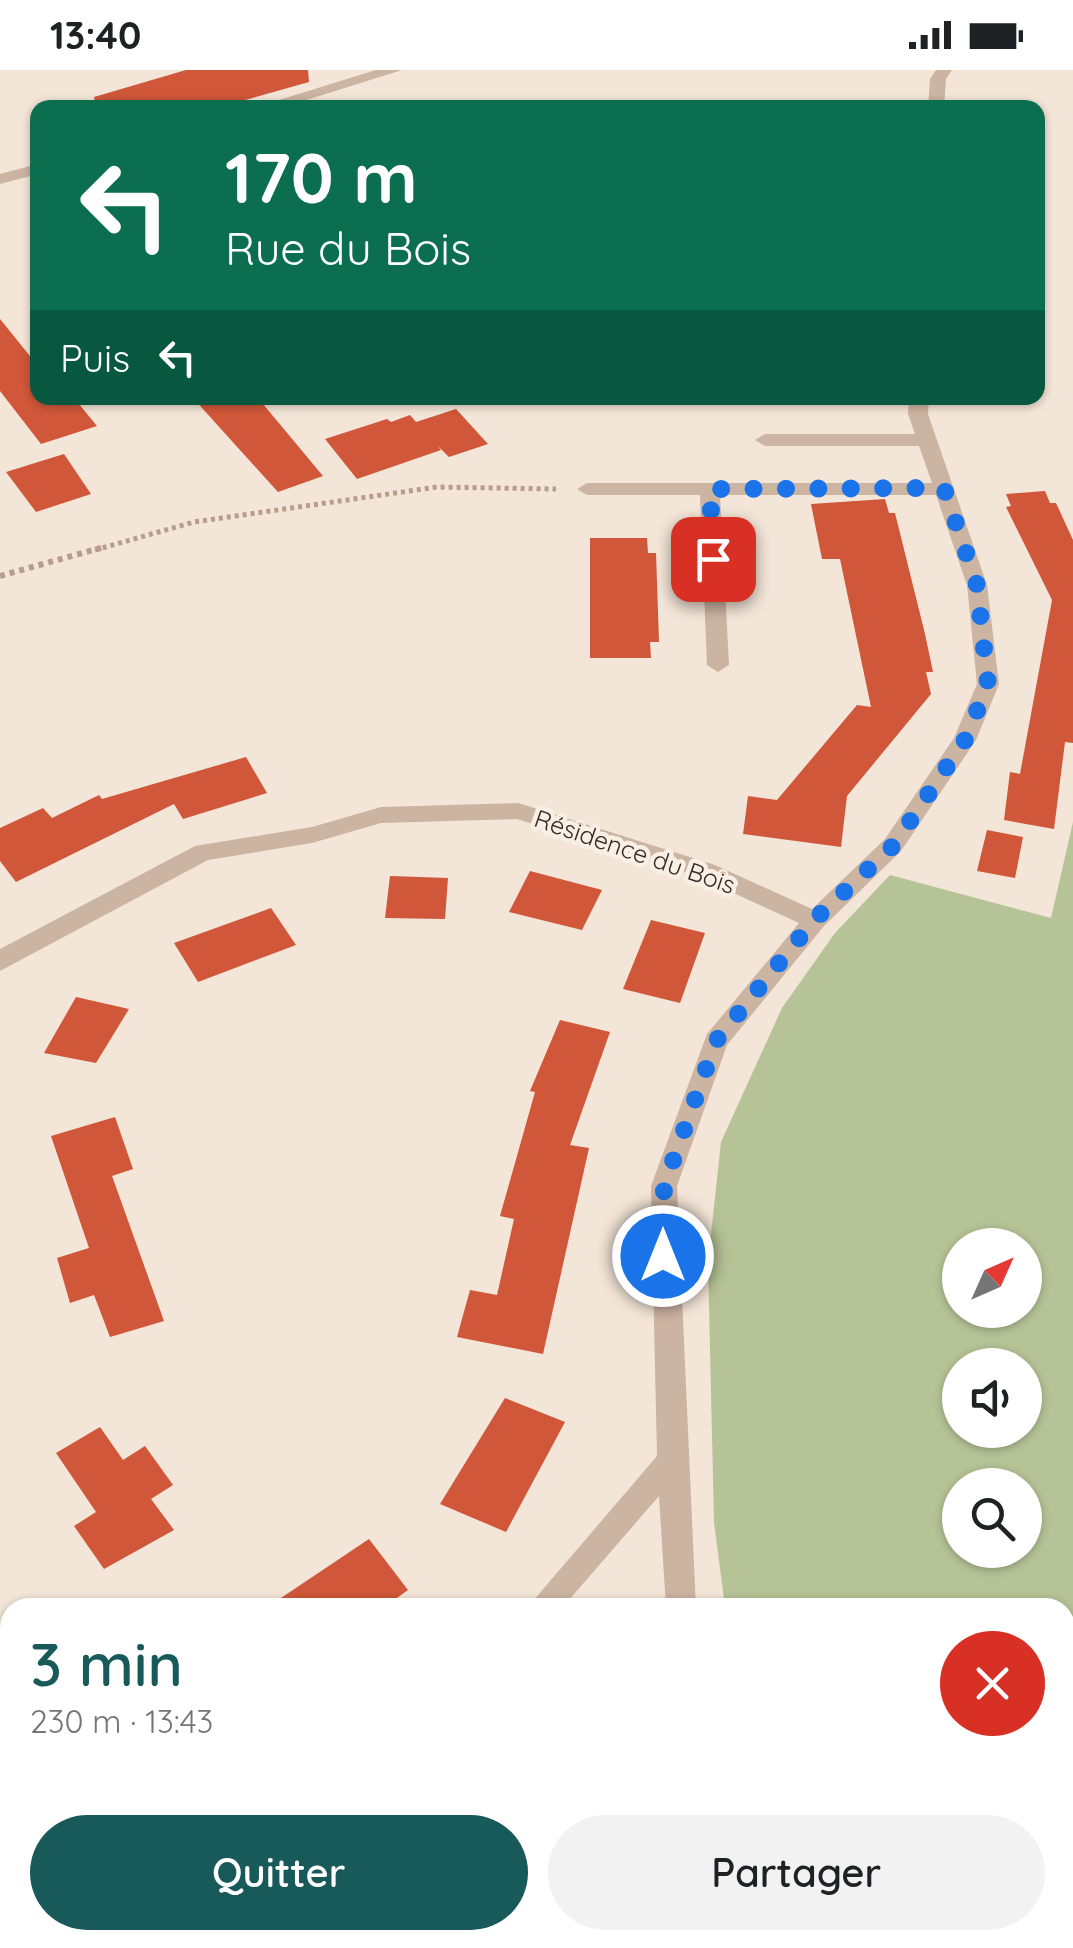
<!DOCTYPE html>
<html lang="fr">
<head>
<meta charset="utf-8">
<style>
  :root { --surface:#fff; --page:#f2f2f2; --text:#202124; --muted:#757577; --accent:#18595a }
  body { margin:0; font-family:Quicksand,sans-serif; background:var(--page); color:var(--text); height:100vh; display:flex; flex-direction:column; font-size:38px; white-space:nowrap }
  * { box-sizing:border-box; margin:0 }
  p { font-size:32px; color:var(--muted) }
  .icon { flex:none; width:55px; height:55px; fill:none; stroke:currentColor; stroke-width:2; stroke-linecap:round; stroke-linejoin:round }
  .map { position:relative; flex:1; overflow:hidden }
  .sheet { position:absolute; left:0px; top:1528px; width:1075px; height:352px; display:flex; flex-direction:column; background:var(--surface); border-radius:30px 30px 0 0; box-shadow:0 2px 8px #0004 }
  .sheet>* { flex:none }
  .banner { position:absolute; left:30px; top:30px; width:1015px; height:305px; border-radius:20px; box-shadow:0 2px 8px #0004; background:#0b6e4f; color:#fff; overflow:hidden }
  .needle { width:65px; rotate:45deg }
  .controls { position:absolute; left:942px; top:1158px; display:grid; gap:20px }
  .controls a { display:grid; place-items:center; width:100px; height:100px; border-radius:50%; background:var(--surface); box-shadow:0 2px 8px #0004; font-size:50px }
  .pin { position:absolute; display:grid; place-items:center; width:85px; height:85px; color:#fff; margin:-42px; border-radius:20px; box-shadow:0 5px 15px #0006 }
  .me { position:absolute; width:110px; margin:-55px; rotate:0deg; stroke-linejoin:round; filter:drop-shadow(0 0 8px #0008) }
  .turn { display:flex; align-items:center; gap:35px; height:210px; padding:0 30px; font-size:45px }
  .turn .icon { width:130px; height:130px; stroke-width:2.5 }
  .turn b { display:block; font-size:70px; line-height:85px }
  .then { display:flex; align-items:center; height:95px; padding:0 30px; background:#0003; gap:20px; font-size:38px }
  .round { display:grid; place-items:center; flex:none; width:105px; height:105px; border-radius:52px; background:var(--page) }
  .head { display:flex; align-items:center; justify-content:space-between; height:170px; padding:0 30px }
  h1 { font-size:60px; font-weight:600; line-height:75px; color:var(--accent) }
  .cta { display:flex; gap:20px; margin-top:auto; padding:20px 30px }
  .cta a { flex:1; height:115px; border-radius:60px; background:var(--accent); color:#fff; font-size:40px; font-weight:600; line-height:115px; text-align:center }
  .cta a+a { background:var(--page); color:var(--text) }
  .status { display:flex; justify-content:space-between; align-items:center; height:70px; padding:0 50px; background:var(--surface); direction:ltr }
  .status svg { height:28px; fill:currentColor }
  .map>svg:first-child { display:block }
</style>
</head>
<body>
<div class="status"><b>13:40</b><svg viewBox="0 0 49 12"><path d="M0 12V9h3v3zM5 12V6h3v6zM10 12V3h3v9zM15 12V0h3v12zM26 1h20v11H26zM47 4h2v5h-2z"/></svg></div>
<div class="map">
<svg width="1073" height="1878" viewBox="0 0 1073 1878">
  <rect width="100%" height="100%" fill="#f3e5d7"/>
  <path fill="#b6c396" fill-rule="evenodd" d="M1073,752V1878H771L769,1870H1065V1538L725,1537L714,1452L708,1192L721,1072L782,938L835,863L890,805L1051,848ZM960,1175H1025V1240H960ZM1025,1295V1360H960V1295ZM960,1415H1025V1480H960Z"/>
  <g fill="#d05739">
    <polygon points="186,0 308,0 309,12 217,38 96,38 94,27"/>
    <polygon points="0,249 38,296 38,328 74,328 97,356 41,374 0,321"/>
    <polygon points="193,328 258,328 323,406 278,422"/>
    <polygon points="456,339 488,374 449,387 437,375 441,380 357,409 325,369 387,349 391,352 410,345 416,352"/>
    <polygon points="64,384 91,424 36,442 6,402"/>
    <polygon points="1045,421 1050,433 1056,433 1073,470 1073,673 1065,672 1054,759 1004,750 1010,702 1020,704 1052,530 1006,437 1011,436 1006,424"/>
    <polygon points="885,429 889,443 895,443 925,564 933,602 926,602 931,624 847,726 841,777 743,764 748,726 777,730 857,635 871,637 840,489 822,489 811,434"/>
    <polygon points="590,468 647,468 648,483 656,483 659,572 650,572 651,588 590,588"/>
    <polygon points="246,687 267,723 183,749 174,734 16,812 0,791 0,758 43,738 52,748 99,725 102,729"/>
    <polygon points="987,760 1023,767 1015,808 977,801"/>
    <polygon points="530,801 602,820 582,860 509,842"/>
    <polygon points="390,806 448,808 445,849 385,848"/>
    <polygon points="271,838 296,875 198,912 174,873"/>
    <polygon points="651,850 705,863 680,933 623,919"/>
    <polygon points="76,927 129,939 96,993 44,983"/>
    <polygon points="560,950 610,962 570,1075 589,1078 543,1284 457,1267 470,1220 497,1225 514,1149 500,1146 535,1022 530,1021"/>
    <polygon points="115,1047 133,1099 112,1106 164,1251 110,1267 94,1225 70,1233 57,1188 89,1178 51,1066"/>
    <polygon points="505,1328 565,1352 506,1462 440,1434"/>
    <polygon points="100,1357 123,1390 145,1376 173,1415 151,1429 174,1460 104,1499 74,1456 96,1442 56,1383"/>
    <polygon points="369,1469 408,1520 383,1538 266,1538"/>
  </g>
  <g fill="none" stroke-linecap="round" stroke-linejoin="round">
    <polyline stroke="#b89d8d" stroke-width="5" stroke-dasharray="4 4" stroke-linecap="butt" points="95,480 194,452 437,417 556,419"/>
    <polyline stroke="#b89d8d" stroke-width="6" stroke-dasharray="5 5" stroke-linecap="butt" points="0,506 104,477"/>
    <g fill="#ccb4a2" fill-rule="evenodd">
      <polygon points="376,0 402,0 281,38 253,38"/>
      <polygon points="936,0 952,0 946,9 944,38 928,38 930,9"/>
      <polygon points="38,94 38,104 0,114 0,104"/>
      <polygon points="909,328 929,328 928,344 987,515 999,614 976,670 901,781 824,856 727,975 677,1116 696,1538 666,1538 659,1426 562,1538 527,1538 657,1386 651,1116 707,964 799,853 699,807 517,749 381,753 312,773 208,790 0,901 0,879 195,776 312,757 381,737 518,733 715,795 812,839 885,769 954,668 977,614 967,515 936,425 720,425 729,595 718,602 707,595 700,425 587,425 577,419 587,413 932,413 919,376 765,376 755,370 765,364 915,364 908,344"/>
      <polygon points="0,1567 10,1571 10,1638 0,1634"/>
      <polygon points="35,1870 78,1870 75,1878 32,1878"/>
      <polygon points="712,1870 746,1870 747,1878 713,1878"/>
    </g>
  </g>
  <g fill="none" stroke-linecap="round" stroke-linejoin="round">
    <polyline stroke="#1a73e8" stroke-width="18" stroke-dasharray="0 32.4" points="663,1186 664,1116 716,971 814,850 894,775 965,670 988,614 977,515 944,418 710,419 713,489"/>
  </g>
  <g text-anchor="middle" dominant-baseline="central" stroke-width="9" stroke-linejoin="round" paint-order="stroke">
    <g font-size="25" fill="#362a25" stroke="#faefe4">
      <text transform="translate(635 781) rotate(19)">Résidence du Bois</text>
    </g>
  </g>
</svg>
<div class="controls">
<a><svg class="needle" viewBox="-14 -14 28 28"><path d="M0-13l5 13h-10z" fill="#e53935"/><path d="M0 13l5-13h-10z" fill="#757577"/></svg></a>
<a><svg class="icon" aria-label="sound" viewBox="0 0 24 24"><path d="M4 9h4l5-4v14l-5-4H4zM17 9q2 3 0 6"/></svg></a>
<a><svg class="icon" aria-label="search" viewBox="0 0 24 24"><circle cx="10" cy="10" r="6"/><path d="M15 15l6 6"/></svg></a>
</div>
<div class="pin" style="left:713px;top:489px;background:#d93025"><svg class="icon" aria-label="arrive" viewBox="0 0 24 24"><path d="M6 21V4h12l-3 4 3 4H6"/></svg></div>
<svg class="me" style="left:663px;top:1186px" viewBox="-20 -20 40 40"><circle r="17" fill="#1a73e8" stroke="#fff" stroke-width="3"/><path d="M0-11L8 9 0 5-8 9z" fill="#fff"/></svg>
<div class="banner">
<div class="turn"><svg class="icon" aria-label="left" viewBox="0 0 24 24"><path d="M17 20v-9H6M10 6l-5 5 5 5"/></svg><div><b>170 m</b>Rue du Bois</div></div>
<div class="then">Puis<svg class="icon" aria-label="left" viewBox="0 0 24 24"><path d="M17 20v-9H6M10 6l-5 5 5 5"/></svg></div>
</div>
<section class="sheet">
<div class="head"><div><h1>3 min</h1><p>230 m · 13:43</p></div><a class="round" style="background:#d93025;color:#fff"><svg class="icon" aria-label="close" viewBox="0 0 24 24"><path d="M6 6l12 12M18 6L6 18"/></svg></a></div>
<div class="cta"><a>Quitter</a><a>Partager</a></div>
</section>
</div>
</body>
</html>
